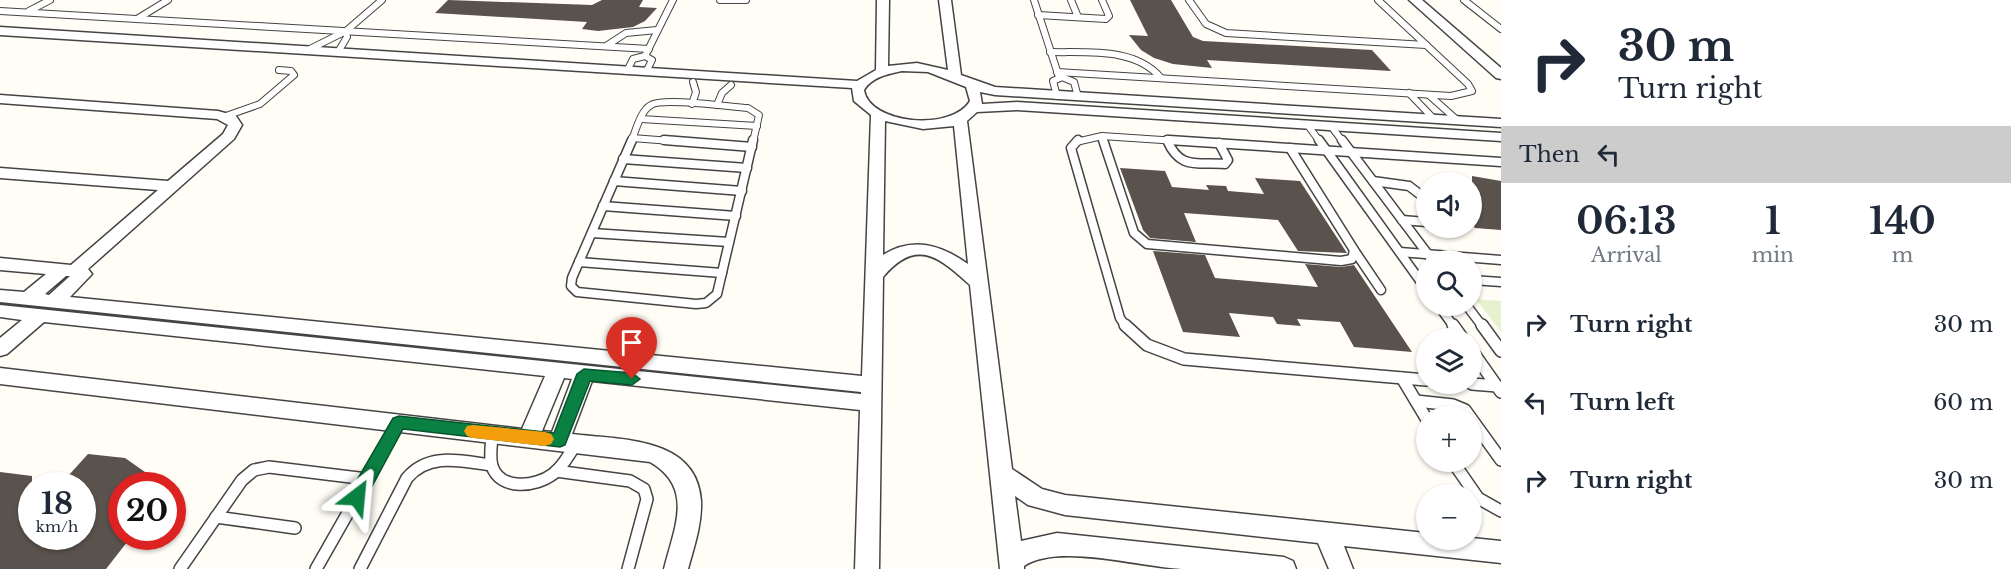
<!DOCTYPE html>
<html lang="en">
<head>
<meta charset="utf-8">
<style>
  :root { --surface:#fff; --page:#f6f6f7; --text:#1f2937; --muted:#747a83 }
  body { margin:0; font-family:"Libre Baskerville",serif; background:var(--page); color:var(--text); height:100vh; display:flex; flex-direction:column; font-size:22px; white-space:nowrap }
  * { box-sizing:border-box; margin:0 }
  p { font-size:20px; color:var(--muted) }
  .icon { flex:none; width:33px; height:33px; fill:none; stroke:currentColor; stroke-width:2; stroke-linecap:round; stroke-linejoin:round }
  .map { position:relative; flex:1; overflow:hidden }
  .details { display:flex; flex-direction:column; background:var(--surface); width:510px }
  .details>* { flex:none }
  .banner { background:#fff; color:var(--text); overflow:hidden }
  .fabs { position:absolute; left:1416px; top:172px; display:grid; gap:12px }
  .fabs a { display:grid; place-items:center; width:66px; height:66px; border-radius:50%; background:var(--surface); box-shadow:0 2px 4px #0004; font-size:30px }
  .speed { position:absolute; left:18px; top:472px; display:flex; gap:12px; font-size:30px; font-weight:700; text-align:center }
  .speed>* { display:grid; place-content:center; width:78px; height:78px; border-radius:50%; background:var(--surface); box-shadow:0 2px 4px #0004; line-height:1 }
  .speed small { font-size:15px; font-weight:400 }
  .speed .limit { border:9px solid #d22; background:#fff; color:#111 }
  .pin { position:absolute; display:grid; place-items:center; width:51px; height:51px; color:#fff; margin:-62px -26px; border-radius:50% 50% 50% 0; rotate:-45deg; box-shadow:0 0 6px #0007 }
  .pin .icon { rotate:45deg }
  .me { position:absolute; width:66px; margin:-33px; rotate:29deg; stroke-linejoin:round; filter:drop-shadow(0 0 4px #0008) }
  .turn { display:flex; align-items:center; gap:21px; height:126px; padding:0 18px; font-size:27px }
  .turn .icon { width:78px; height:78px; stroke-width:2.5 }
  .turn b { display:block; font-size:42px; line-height:51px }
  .then { display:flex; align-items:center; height:57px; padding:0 18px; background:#0003; gap:12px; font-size:22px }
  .eta { display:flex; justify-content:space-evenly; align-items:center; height:102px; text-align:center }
  .eta b { font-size:36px; font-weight:700; line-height:42px }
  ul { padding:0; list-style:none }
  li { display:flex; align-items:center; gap:18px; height:78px; padding:0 18px }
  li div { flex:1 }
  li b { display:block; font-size:22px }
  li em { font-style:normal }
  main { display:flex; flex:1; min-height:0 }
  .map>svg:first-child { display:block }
</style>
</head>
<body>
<main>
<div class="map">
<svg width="1501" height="569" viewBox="0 0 1501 569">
  <rect width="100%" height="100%" fill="#fffdf5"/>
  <polygon fill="#e6f2cf" points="1476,299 1501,301 1501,332"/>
  <g fill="#5a524d">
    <polygon points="448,0 592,5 602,0 643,0 639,7 657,8 645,21 633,27 598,31 582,29 587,22 435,13"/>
    <polygon points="1130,0 1171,0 1193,37 1203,41 1372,50 1391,71 1207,60 1212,68 1173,64 1154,58 1141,50 1129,35 1148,36"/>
    <polygon points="1120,168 1165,171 1172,187 1209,190 1206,185 1226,186 1228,191 1264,194 1255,178 1300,181 1347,253 1298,251 1278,220 1184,213 1196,242 1150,238 1143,230"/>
    <polygon points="1472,176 1501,181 1501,230 1475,228 1472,224"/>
    <polygon points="1153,251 1205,255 1215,278 1318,287 1305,264 1341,267 1354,265 1412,352 1354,347 1340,322 1297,319 1301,326 1277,324 1273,317 1229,313 1240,337 1183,332"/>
    <polygon points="88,454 125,458 165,486 122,486 122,537 131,537 106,569 0,569 0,472 32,476 32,537 82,537 82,486 59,486"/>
  </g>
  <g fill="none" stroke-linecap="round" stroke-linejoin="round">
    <g stroke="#444" stroke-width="8">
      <g id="lane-far2">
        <polyline points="720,0 746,0"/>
        <polyline points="1034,0 1059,77"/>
        <polyline points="1071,0 1078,17"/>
        <polyline points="1189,0 1206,24 1226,33 1426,45"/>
        <polyline points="1464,0 1501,29"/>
        <polyline points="0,11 649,49"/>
        <polyline points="29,11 50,0"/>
        <polyline points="1038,15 1106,19 1109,16 1102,0"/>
        <polyline points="137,19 168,0"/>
        <polyline points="606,46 626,33 657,30"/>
        <polyline points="308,50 346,31 382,0"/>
        <polyline points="338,52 347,37 346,31"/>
        <path d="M1050,52C1087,53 1135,47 1161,78"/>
        <polyline points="645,56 673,0"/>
        <polyline points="627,71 633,59 645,56 652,60 646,72"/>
        <polyline points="1057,72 1451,96 1472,91 1468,84 1378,0"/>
        <polyline points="1409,93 1434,119"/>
        <polyline points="1429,95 1457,120"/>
        <polyline points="1057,96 1053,81 1062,77 1074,82 1078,97"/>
        <polyline points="692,104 696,92 693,82"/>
        <polyline points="717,105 722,93 731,85"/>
        <polyline points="226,116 260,104 294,75 291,71 279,70"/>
        <polyline points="641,119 757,126"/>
        <polyline points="1307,124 1320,142"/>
        <polyline points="1331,126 1343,142"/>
        <polyline points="1102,136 1104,142"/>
        <polyline points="632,138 684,142"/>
        <path d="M631,142C636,131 640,111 651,105C663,97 730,107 748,108L759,115L753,142"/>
        <polyline points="1076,142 1102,136 1192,142"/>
      </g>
    </g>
    <g stroke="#444" stroke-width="11">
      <g id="lane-far1">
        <polyline points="632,140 572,278 571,286 577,292 696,304 706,303 717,294 753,140"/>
        <polyline points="664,140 752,147"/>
        <polyline points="1078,140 1071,148 1120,318 1126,327"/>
        <polyline points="1103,140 1134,233 1147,244 1341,261 1352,259 1354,250 1290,148"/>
        <path d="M1167,140C1180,170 1196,162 1225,164L1228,160L1219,143"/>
        <polyline points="1169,140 1501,162"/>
        <polyline points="1319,140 1426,289"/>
        <polyline points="1342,140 1433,261"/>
        <polyline points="623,159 747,168"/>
        <polyline points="614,181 742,191"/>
        <polyline points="1373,181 1409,186 1426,199"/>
        <polyline points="603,206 736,216"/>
        <polyline points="1402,220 1426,222"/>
        <polyline points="592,233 729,242"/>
        <polyline points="1354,250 1381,290"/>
        <polyline points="1400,252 1501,260"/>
        <polyline points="579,262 722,273"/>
        <polyline points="1472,280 1501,282"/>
        <polyline points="1439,306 1454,327"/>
        <polyline points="1467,306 1483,327"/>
      </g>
    </g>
    <g stroke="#444" stroke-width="14">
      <g id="lane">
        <polyline points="1125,325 1147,345 1184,359 1426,380"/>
        <polyline points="1453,325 1463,339"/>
        <polyline points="1482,325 1501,351"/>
        <polyline points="1472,351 1501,392"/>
        <polyline points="1402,378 1426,418"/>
        <polyline points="1472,384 1497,386"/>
        <polyline points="1416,401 1453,405 1465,410 1501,460"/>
        <path d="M492,433C492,443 489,456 492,466C500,491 536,487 553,474C563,467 569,454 576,444"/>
        <polyline points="1453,462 1478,498 1501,511"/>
        <polyline points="556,471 630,481 644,489 647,499 628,569"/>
        <polyline points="216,517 295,528"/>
        <polyline points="180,569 242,480 254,470 269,467 367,479"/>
        <polyline points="316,569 399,423"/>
        <path d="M360,569L407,478C429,452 461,461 491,465"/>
      </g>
    </g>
    <g stroke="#444" stroke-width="3">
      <g id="street">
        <path d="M877,0H889L888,66L917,63L948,70L939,0H951L961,75L995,87L1501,119V127L995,95L980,92L982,104L1017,102L1501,133V141L1017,110L977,112L967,121L1012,469L1042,489L1065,495L1426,533V540H1472V538L1501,541V563L1344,546L1353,569H1329L1318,543L1065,515L1028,505L1015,496L1021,541L1057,533L1284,557L1293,561L1296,569C1258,569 1220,569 1182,569C1139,567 1059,543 1024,566V569H1000L970,285C938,256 916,238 883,277L879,569H855L860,410L592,381L572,434C620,440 697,436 701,501C702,524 694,547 688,569H664C674,528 695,488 650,462L0,384V368L522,429L545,376L44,322L7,354L0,356V338L22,320L0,317V305L861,394V392L0,302V290L24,292L46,274L0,270V258L71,265L158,190L0,178V168L168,181L223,134L228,125L217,119L0,103V95L218,111L236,116L242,125L234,139L88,269L92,274L70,297L862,376L871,115L854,101L852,88L0,35V27L857,81L876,70ZM902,71L928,72L966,87L970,101C951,132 869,124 864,90C872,77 888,74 902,71ZM885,121L923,129L954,126L968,264C941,245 913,236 883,255ZM66,276H70L49,295L45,294ZM564,378L572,379L552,432L542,431Z"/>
        <polygon points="1409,0 1422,0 1501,68 1501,79 1496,78"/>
      </g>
    </g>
    <use href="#lane-far2" stroke="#fff" stroke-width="6"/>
    <use href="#lane-far1" stroke="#fff" stroke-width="8"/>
    <use href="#lane" stroke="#fff" stroke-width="11"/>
    <use href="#street" fill="#fff" fill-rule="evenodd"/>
  </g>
  <polygon fill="#0b8043" stroke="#07532c" stroke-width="1.5" points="584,369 632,373 640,379 632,385 590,381 565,445 560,447 403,429 363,503 357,505 350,503 348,497 350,492 393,418 399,416 554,433 577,374"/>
  <polygon fill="#f59e0b" points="473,425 545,432 551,434 554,439 551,444 545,446 473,438 467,436 464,431 467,426"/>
</svg>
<div class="fabs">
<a><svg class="icon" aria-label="sound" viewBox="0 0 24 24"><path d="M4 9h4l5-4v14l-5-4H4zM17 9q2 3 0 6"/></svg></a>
<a><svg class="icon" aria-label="search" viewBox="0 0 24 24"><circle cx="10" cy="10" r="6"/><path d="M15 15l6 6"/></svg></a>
<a><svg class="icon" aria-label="layers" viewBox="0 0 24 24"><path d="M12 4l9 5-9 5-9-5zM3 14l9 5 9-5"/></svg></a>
<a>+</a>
<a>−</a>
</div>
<div class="speed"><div>18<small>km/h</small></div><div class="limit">20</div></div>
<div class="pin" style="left:632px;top:379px;background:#d93025"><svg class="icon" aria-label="arrive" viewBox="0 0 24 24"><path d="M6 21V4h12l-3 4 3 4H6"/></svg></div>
<svg class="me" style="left:357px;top:497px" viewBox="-20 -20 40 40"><path d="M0-17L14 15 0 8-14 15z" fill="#0b8043" stroke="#fff" stroke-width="4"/></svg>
</div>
<section class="details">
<div class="banner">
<div class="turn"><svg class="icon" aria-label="right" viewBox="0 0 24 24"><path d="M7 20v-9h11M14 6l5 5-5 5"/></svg><div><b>30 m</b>Turn right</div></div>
<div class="then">Then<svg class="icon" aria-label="left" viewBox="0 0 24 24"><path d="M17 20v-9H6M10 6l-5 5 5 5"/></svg></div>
</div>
<div class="eta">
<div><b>06:13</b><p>Arrival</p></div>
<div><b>1</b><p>min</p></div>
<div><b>140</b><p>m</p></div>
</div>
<ul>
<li><svg class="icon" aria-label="right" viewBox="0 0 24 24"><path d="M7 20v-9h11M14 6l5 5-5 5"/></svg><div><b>Turn right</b></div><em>30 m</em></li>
<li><svg class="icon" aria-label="left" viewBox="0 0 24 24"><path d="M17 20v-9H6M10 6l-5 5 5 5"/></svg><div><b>Turn left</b></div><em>60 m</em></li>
<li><svg class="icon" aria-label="right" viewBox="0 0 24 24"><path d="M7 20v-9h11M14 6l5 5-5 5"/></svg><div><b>Turn right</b></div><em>30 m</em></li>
</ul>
</section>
</main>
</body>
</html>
